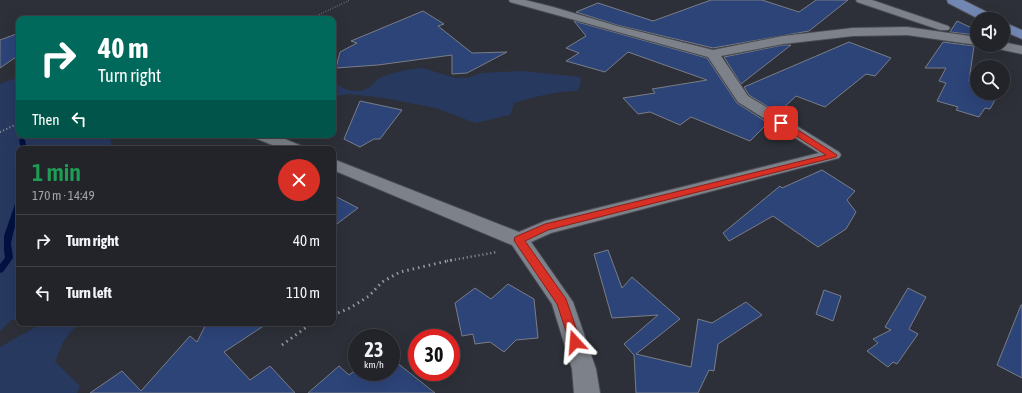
<!DOCTYPE html>
<html lang="en">
<head>
<meta charset="utf-8">
<style>
  :root { --surface:#22242a; --page:#2a2c32; --text:#f1f3f6; --muted:#a2a4a8; --line:#3f4147 }
  body { margin:0; font-family:"Asap Condensed",sans-serif; background:var(--page); color:var(--text); height:100vh; display:flex; flex-direction:column; font-size:15px; white-space:nowrap }
  * { box-sizing:border-box; margin:0 }
  p { font-size:13px; color:var(--muted) }
  .icon { flex:none; width:22px; height:22px; fill:none; stroke:currentColor; stroke-width:2; stroke-linecap:round; stroke-linejoin:round }
  .map { position:relative; flex:1; overflow:hidden }
  .sheet { position:absolute; left:16px; top:146px; width:320px; height:180px; display:flex; flex-direction:column; background:var(--surface); border-radius:8px; box-shadow:0 4px 16px #0002,0 0 0 1px var(--line) }
  .sheet>* { flex:none }
  .hud { position:absolute; left:16px; top:16px; width:320px; height:122px; border-radius:8px; box-shadow:0 4px 16px #0002,0 0 0 1px var(--line); background:#00695c; color:#fff; overflow:hidden }
  .buttons { position:absolute; left:970px; top:12px; display:grid; gap:8px }
  .buttons a { display:grid; place-items:center; width:40px; height:40px; border-radius:50%; background:var(--surface); box-shadow:0 4px 16px #0002,0 0 0 1px var(--line); font-size:20px }
  .speed { position:absolute; left:348px; top:329px; display:flex; gap:8px; font-size:20px; font-weight:700; text-align:center }
  .speed>* { display:grid; place-content:center; width:52px; height:52px; border-radius:50%; background:var(--surface); box-shadow:0 4px 16px #0002,0 0 0 1px var(--line); line-height:1 }
  .speed small { font-size:10px; font-weight:400 }
  .speed .limit { border:6px solid #d22; background:#fff; color:#111 }
  .pin { position:absolute; display:grid; place-items:center; width:34px; height:34px; color:#fff; margin:-17px; border-radius:8px; box-shadow:0 2px 6px #0006 }
  .me { position:absolute; width:44px; margin:-22px; rotate:341deg; stroke-linejoin:round; filter:drop-shadow(0 0 3px #0008) }
  .turn { display:flex; align-items:center; gap:14px; height:84px; padding:0 16px; font-size:18px }
  .turn .icon { width:52px; height:52px; stroke-width:2.5 }
  .turn b { display:block; font-size:28px; line-height:34px }
  .then { display:flex; align-items:center; height:38px; padding:0 16px; background:#0003; gap:8px; font-size:15px }
  .round { display:grid; place-items:center; flex:none; width:42px; height:42px; border-radius:21px; background:var(--page) }
  .head { display:flex; align-items:center; justify-content:space-between; height:68px; padding:0 16px }
  h1 { font-size:24px; font-weight:600; line-height:30px; color:#1e9e55 }
  ul { padding:0; list-style:none }
  li { display:flex; align-items:center; gap:12px; height:52px; padding:0 16px; border-top:1px solid var(--line) }
  li div { flex:1 }
  li b { display:block; font-size:15px }
  li em { font-style:normal }
  .map>svg:first-child { display:block }
</style>
</head>
<body>
<div class="map">
<svg width="1022" height="393" viewBox="0 0 1022 393">
  <rect width="100%" height="100%" fill="#2d3038"/>
  <g fill="#283960">
    <path d="M423,68L455,78H467L482,73L521,71L581,77L580,85L577,91C555,91 535,97 514,103L510,115L475,123L436,108L384,98L351,94L333,96V79C340,90 359,96 371,86C375,84 376,79 380,78C393,72 408,69 423,68Z"/>
    <polygon points="19,77 19,135 110,135 112,149 19,149 19,319 11,320 0,331 0,84"/>
    <polygon points="43,323 78,323 63,342 55,362 80,386 77,393 0,393 0,347"/>
  </g>
  <g fill="none" stroke-linecap="round" stroke-linejoin="round">
    <g fill="#031142" fill-rule="evenodd">
      <polygon points="22,138 25,140 27,149 21,149 19,140"/>
      <polygon points="16,201 19,201 19,215 14,230 11,243 13,258 3,272 0,273 0,264 5,258 4,250 4,236"/>
    </g>
  </g>
  <g fill="#2d4479" stroke="#797d86">
    <polygon points="711,0 762,0 799,12 816,0 848,0 809,31 713,48 617,25 576,12 598,3 653,21"/>
    <polygon points="423,11 444,24 438,26 472,53 507,52 467,73 452,74 452,55 378,65 336,68 340,52 357,43 351,41"/>
    <polygon points="574,21 707,58 737,103 768,123 750,141 691,117 680,125 650,112 638,114 623,98 655,93 652,89 707,80 628,52 605,72 566,61 579,53 566,48 586,36"/>
    <polygon points="957,21 976,30 975,35 950,32"/>
    <polygon points="19,33 19,55 0,68 0,40"/>
    <polygon points="849,42 891,58 875,76 866,74 825,107 796,96 778,113 749,95 744,87"/>
    <polygon points="943,42 974,46 969,81 977,82 977,93 999,93 990,109 985,108 979,117 956,110 958,107 937,101 946,83 939,81 946,68 925,68"/>
    <polygon points="783,45 791,45 741,84 724,57"/>
    <polygon points="360,101 402,110 380,139 374,139 360,147 344,139"/>
    <polygon points="822,170 855,191 847,200 856,212 846,229 818,247 773,216 729,241 723,233 780,186 782,188"/>
    <polygon points="333,195 358,208 333,227"/>
    <polygon points="608,250 622,288 632,277 680,319 636,354 691,367 698,319 712,323 746,302 762,315 718,344 714,371 709,370 698,393 636,393 634,355 624,344 658,315 612,318 594,254"/>
    <polygon points="508,284 534,299 538,338 516,340 504,352 490,342 475,344 473,334 462,336 455,303 475,288 491,299"/>
    <polygon points="908,288 926,297 909,329 918,334 897,364 893,362 888,367 867,351 878,343 873,339 891,330 885,327"/>
    <polygon points="824,290 841,296 833,321 816,314"/>
    <polygon points="1021,305 1022,305 1022,378 997,365"/>
    <polygon points="265,325 224,352 250,380 270,366 295,393 90,393 122,371 141,391 190,336 197,342 205,326"/>
    <polygon points="391,358 435,393 308,393 339,366 349,375 353,372 391,372"/>
  </g>
  <g fill="none" stroke-linecap="round" stroke-linejoin="round">
    <g stroke="#494c52" stroke-width="2">
      <g id="street">
        <polygon points="509,0 525,0 553,7 617,26 713,50 783,36 853,28 907,27 977,37 977,45 907,35 853,36 783,44 721,56 748,96 839,152 841,155 839,158 551,233 531,242 573,302 596,369 600,393 574,393 572,369 552,304 512,245 333,170 333,159 519,232 545,221 819,153 738,102 708,57 510,2"/>
        <polygon points="856,0 872,0 948,26 950,28 948,30 940,30 857,2"/>
        <polygon points="1003,42 1022,46 1022,54 994,48 992,45 1003,45"/>
        <polygon points="253,135 275,135 302,146 304,149 282,149 255,138"/>
      </g>
    </g>
    <g stroke="#494c52" stroke-width="2">
      <g id="primary">
        <polygon points="947,0 963,0 995,16 997,19 979,19 948,3"/>
        <polygon points="1003,22 1022,30 1022,39 1003,31"/>
      </g>
    </g>
    <polyline stroke="#95989e" stroke-width="1.5" stroke-dasharray="0.5 2" stroke-linecap="butt" points="310,19 350,0"/>
    <polyline stroke="#95989e" stroke-width="2" stroke-dasharray="1 2.5" stroke-linecap="butt" points="0,132 19,123"/>
    <polyline stroke="#95989e" stroke-width="2.5" stroke-dasharray="1 3" stroke-linecap="butt" points="447,261 497,252"/>
    <g stroke="#95989e" stroke-width="3" stroke-dasharray="1.5 4" stroke-linecap="butt">
      <polyline points="333,315 350,308 369,296 382,282 400,272 452,260"/>
      <polyline points="282,345 312,323"/>
    </g>
    <use href="#street" fill="#7d828a" fill-rule="evenodd"/>
    <use href="#primary" fill="#7287b2" fill-rule="evenodd"/>
  </g>
  <polygon fill="#d93025" stroke="#8d1f18" points="779,121 784,121 837,155 836,157 548,230 525,241 566,299 581,342 579,346 575,347 571,346 557,304 515,242 514,240 515,237 545,224 826,155 779,125"/>
</svg>
<div class="buttons">
<a><svg class="icon" aria-label="sound" viewBox="0 0 24 24"><path d="M4 9h4l5-4v14l-5-4H4zM17 9q2 3 0 6"/></svg></a>
<a><svg class="icon" aria-label="search" viewBox="0 0 24 24"><circle cx="10" cy="10" r="6"/><path d="M15 15l6 6"/></svg></a>
</div>
<div class="speed"><div>23<small>km/h</small></div><div class="limit">30</div></div>
<div class="pin" style="left:781px;top:123px;background:#d93025"><svg class="icon" aria-label="arrive" viewBox="0 0 24 24"><path d="M6 21V4h12l-3 4 3 4H6"/></svg></div>
<svg class="me" style="left:575px;top:342px" viewBox="-20 -20 40 40"><path d="M0-17L14 15 0 8-14 15z" fill="#d93025" stroke="#fff" stroke-width="4"/></svg>
<div class="hud">
<div class="turn"><svg class="icon" aria-label="right" viewBox="0 0 24 24"><path d="M7 20v-9h11M14 6l5 5-5 5"/></svg><div><b>40 m</b>Turn right</div></div>
<div class="then">Then<svg class="icon" aria-label="left" viewBox="0 0 24 24"><path d="M17 20v-9H6M10 6l-5 5 5 5"/></svg></div>
</div>
<section class="sheet">
<div class="head"><div><h1>1 min</h1><p>170 m · 14:49</p></div><a class="round" style="background:#d93025;color:#fff"><svg class="icon" aria-label="close" viewBox="0 0 24 24"><path d="M6 6l12 12M18 6L6 18"/></svg></a></div>
<ul>
<li><svg class="icon" aria-label="right" viewBox="0 0 24 24"><path d="M7 20v-9h11M14 6l5 5-5 5"/></svg><div><b>Turn right</b></div><em>40 m</em></li>
<li><svg class="icon" aria-label="left" viewBox="0 0 24 24"><path d="M17 20v-9H6M10 6l-5 5 5 5"/></svg><div><b>Turn left</b></div><em>110 m</em></li>
</ul>
</section>
</div>
</body>
</html>
